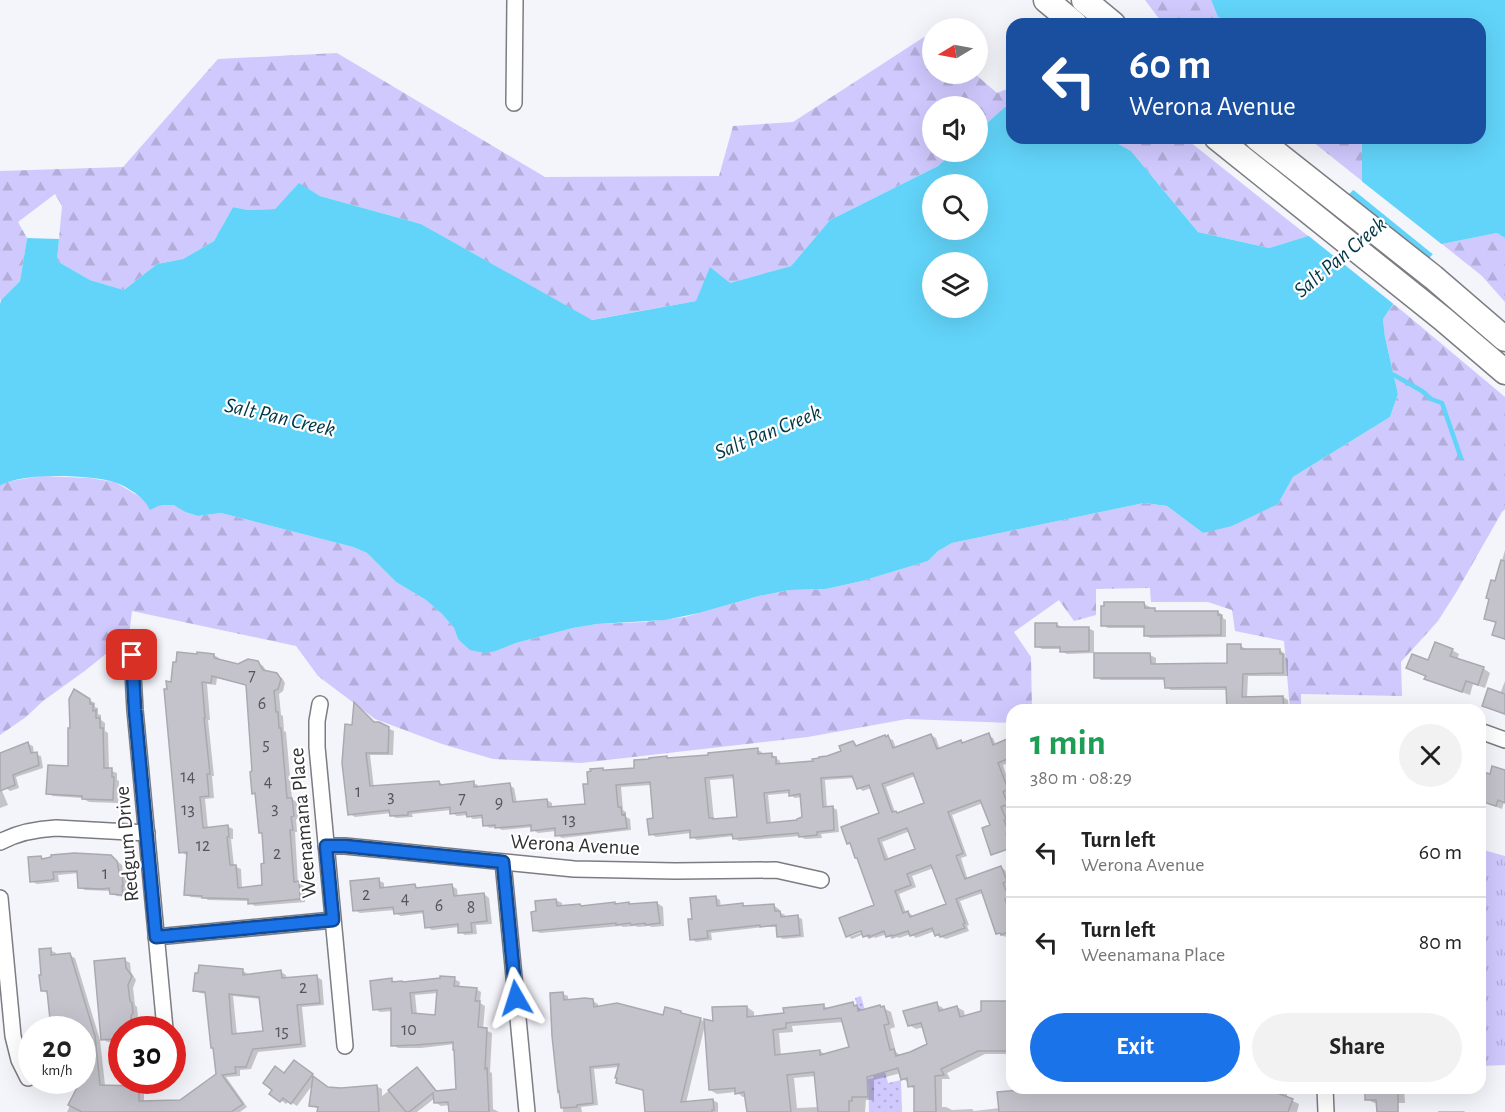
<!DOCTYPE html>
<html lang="en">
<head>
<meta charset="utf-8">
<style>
  :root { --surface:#fff; --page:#f2f2f2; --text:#222; --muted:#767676; --line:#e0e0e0; --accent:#1a73e8 }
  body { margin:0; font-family:"Alegreya Sans",sans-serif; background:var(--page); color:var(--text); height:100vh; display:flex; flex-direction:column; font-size:22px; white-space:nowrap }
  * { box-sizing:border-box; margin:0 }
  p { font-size:20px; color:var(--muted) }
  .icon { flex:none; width:33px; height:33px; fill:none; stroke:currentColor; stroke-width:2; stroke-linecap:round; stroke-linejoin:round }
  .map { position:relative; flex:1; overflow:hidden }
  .details { position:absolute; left:1006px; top:704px; width:480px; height:390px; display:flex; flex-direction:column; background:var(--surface); border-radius:18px; box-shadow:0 6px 24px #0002 }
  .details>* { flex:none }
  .guide { position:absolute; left:1006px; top:18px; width:480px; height:126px; border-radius:18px; box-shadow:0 6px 24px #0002; background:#1a4fa0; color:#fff; overflow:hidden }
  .needle { width:39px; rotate:260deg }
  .controls { position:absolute; left:922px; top:18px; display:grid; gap:12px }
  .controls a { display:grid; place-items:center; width:66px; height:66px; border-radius:50%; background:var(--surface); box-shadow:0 6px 24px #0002; font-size:30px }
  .speed { position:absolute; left:18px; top:1016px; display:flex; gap:12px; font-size:30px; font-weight:700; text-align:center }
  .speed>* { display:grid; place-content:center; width:78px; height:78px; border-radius:50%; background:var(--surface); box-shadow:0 6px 24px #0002; line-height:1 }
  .speed small { font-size:15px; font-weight:400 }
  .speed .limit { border:9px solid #d22; background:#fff; color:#111 }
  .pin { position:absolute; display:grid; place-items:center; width:51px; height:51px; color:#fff; margin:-26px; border-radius:12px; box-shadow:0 3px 9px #0006 }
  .me { position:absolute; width:66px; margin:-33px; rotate:354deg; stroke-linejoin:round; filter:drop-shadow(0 0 4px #0008) }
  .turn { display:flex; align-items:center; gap:21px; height:126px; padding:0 24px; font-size:27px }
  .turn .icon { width:78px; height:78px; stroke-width:2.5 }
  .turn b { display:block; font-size:42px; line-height:51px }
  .round { display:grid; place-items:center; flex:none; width:63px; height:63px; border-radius:32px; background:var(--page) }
  .head { display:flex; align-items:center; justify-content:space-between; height:102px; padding:0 24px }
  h1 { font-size:36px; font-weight:700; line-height:45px; color:#1e9e55 }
  .button { display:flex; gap:12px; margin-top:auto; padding:12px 24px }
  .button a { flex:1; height:69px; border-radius:36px; background:var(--accent); color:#fff; font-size:24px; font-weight:700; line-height:69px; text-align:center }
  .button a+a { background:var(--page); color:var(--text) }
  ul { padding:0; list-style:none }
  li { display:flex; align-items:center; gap:18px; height:90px; padding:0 24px; border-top:2px solid var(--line) }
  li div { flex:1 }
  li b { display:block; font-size:22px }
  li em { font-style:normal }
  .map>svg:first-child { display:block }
</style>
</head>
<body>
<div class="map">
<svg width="1505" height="1112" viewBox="0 0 1505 1112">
  <defs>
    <pattern id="grass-dots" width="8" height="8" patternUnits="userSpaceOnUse" patternTransform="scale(1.5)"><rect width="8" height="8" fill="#d0c9fe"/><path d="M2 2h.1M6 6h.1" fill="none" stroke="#b3adda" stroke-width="1.8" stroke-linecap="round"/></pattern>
    <pattern id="forest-firs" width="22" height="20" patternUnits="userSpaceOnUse" patternTransform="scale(1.5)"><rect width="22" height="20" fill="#d0c9fe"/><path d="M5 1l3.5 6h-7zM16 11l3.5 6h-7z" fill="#b3adda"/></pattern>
    <pattern id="park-tufts" width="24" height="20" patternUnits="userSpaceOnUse" patternTransform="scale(1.5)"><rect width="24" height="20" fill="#d0c9fe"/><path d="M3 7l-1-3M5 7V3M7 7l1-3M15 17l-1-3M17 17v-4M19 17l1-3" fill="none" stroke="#b3adda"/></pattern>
  </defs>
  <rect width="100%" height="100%" fill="#f4f4fb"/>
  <polygon fill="url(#grass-dots)" points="861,996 882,1072 885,1072 888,1083 901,1080 902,1112 869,1112 868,1079 874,1078 859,1023 861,1022 855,998"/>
  <g fill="url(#forest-firs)">
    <polygon points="1145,0 1211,0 1218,17 1239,24 1163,24"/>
    <polygon points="924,37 933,43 933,74 975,74 997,93 1012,87 1012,108 1005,107 978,131 978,106 933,106 933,152 954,152 938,166 830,220 791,266 730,283 696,301 591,320 421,224 320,196 299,184 275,209 248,210 233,207 214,241 183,259 157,264 124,290 90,280 57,261 62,206 55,194 18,222 27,238 20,281 1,300 0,299 0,171 123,167 218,59 337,53 545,177 719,176 733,126 793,122"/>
    <polygon points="1108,138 1185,138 1308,236 1269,248 1198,232 1131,151"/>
    <polygon points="1308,138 1361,138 1362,144 1362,181"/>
    <polygon points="1497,233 1505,238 1505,302 1482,276 1442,244"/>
    <polygon points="1394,304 1505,397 1505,509 1502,512 1457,591 1438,621 1401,662 1402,696 1301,694 1301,709 1290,709 1284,641 1235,631 1232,610 1208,602 1151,602 1150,588 1096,589 1096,615 1074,621 1059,600 1014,632 1031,657 1032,709 1012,710 1012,723 907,719 808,737 581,763 493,759 442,744 375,719 318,676 296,646 132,611 129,635 86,670 43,701 26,717 0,735 0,486 5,482 41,476 89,478 115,482 145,500 160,505 175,505 185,512 198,516 221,513 353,547 367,553 396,582 426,600 442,614 454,628 458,639 496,651 516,643 573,628 597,624 645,622 685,617 759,596 790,590 826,589 862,581 928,561 938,551 952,543 1144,503 1167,506 1203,533 1278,504 1293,477 1390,417 1398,394 1385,337 1383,319"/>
  </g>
  <polygon fill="url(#park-tufts)" points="1480,849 1505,856 1505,1065 1481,1066"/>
  <path fill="#62d4f9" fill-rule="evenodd" d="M1211,0H1505V238L1497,233L1442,244L1413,276L1383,319L1385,337L1398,394L1390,417L1293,477L1278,504L1232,526L1203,533L1167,506L1144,503L952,543L938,551L928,561L862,581L826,589L790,590L759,596L699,613L665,620L597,624L573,628L516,643L496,651L485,653L470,650L458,639L454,628L442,614L426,600L396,582L367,553L353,547L221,513L198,516L185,512L174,505H160L150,510C148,507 147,504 145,502C140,495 122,484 114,482C90,475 21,472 0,486V304L1,300L20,281L27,238L59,239L57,261L90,280L124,290L157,264L183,259L214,241L233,207L248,210L275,209L299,183L320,196L421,224L592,320L696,301L710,267L730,283L791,266L830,220L938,166L954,152H978V131L1005,107L1012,108V138H1108L1131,151L1198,232L1269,248L1308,236L1362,181V144L1361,138H1480V24H1239L1218,17ZM933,184H978V230H933ZM933,262H978V308H933Z"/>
  <g fill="#f4f4fb">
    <polygon points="1359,179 1444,246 1435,256 1351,188"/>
    <polygon points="1346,193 1431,261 1416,277 1396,306 1305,233"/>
  </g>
  <g fill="#0003" fill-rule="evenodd">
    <polygon points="1505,550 1505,640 1494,635 1497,624 1486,618"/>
    <polygon points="1144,604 1150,607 1150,610 1155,610 1160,612 1218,612 1223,615 1223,618 1226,620 1226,637 1150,638 1145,635 1145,628 1108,628 1103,625"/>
    <polygon points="1056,624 1062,627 1088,628 1094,631 1094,653 1067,654 1061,651 1061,649 1042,649 1037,646"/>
    <polygon points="1241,646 1246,649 1246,651 1280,650 1285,654 1285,657 1288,659 1288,676 1248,676 1247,698 1283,697 1288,700 1289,710 1228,710 1228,690 1171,690 1166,687 1166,680 1101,680 1096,677 1150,655 1156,658 1156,665 1228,664"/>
    <polygon points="1452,650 1459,654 1457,660 1483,668 1490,673 1485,688 1473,684 1470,695 1433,682 1426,678 1427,676 1408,668 1429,662"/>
    <path d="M214,655L219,658V661L238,666L257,663L263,666L267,672L282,678L285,683L283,691L279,694L281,715L283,716L284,731L286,732L292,799L297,802L299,819H296L297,832H295L298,883L304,886L305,902L255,906L250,903V901L208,900L205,898L191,897L185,894L189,855H186L181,852L169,690L172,683ZM217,678L247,685L254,773V793L256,794L260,832L264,834L266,865L263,887L242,889L241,869L234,866L231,839H233V829L227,826L208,829L205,799L214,798L212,776H214L208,720H210L207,684L216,685Z"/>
    <polygon points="1505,681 1505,715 1492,710 1484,706 1500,694"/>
    <polygon points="74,692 95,703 95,707 98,708 98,714 101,715 101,720 105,723 105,731 108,733 109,770 117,773 117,780 119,781 118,803 89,802 82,798 53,796 48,793 70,767"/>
    <path d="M355,705L376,723L394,731L393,755H370L374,788L439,782L445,786L473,783L478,785V788L509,785L514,788L517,803L547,800L552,803V808L587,805L585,785H590L589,773L592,772V770H602L606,772L636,769L635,762L650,760V759L667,758L670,760L710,756L709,754L757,750L762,752V755H772L777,758V759L780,761L781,766L814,762V760H821L820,758L843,752L841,747L852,743L858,747L885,737L893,740L896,748L931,735L936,738L940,750L961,742L964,744L988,735L993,738L996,745L1007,741L1012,745V762L1003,765L1012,792L1007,794L1012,807L1006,809L1010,822H1008L1012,834V851L988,842L984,829L992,826L983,803L952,815L967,856L961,858L968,880L1000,867L1005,870L1011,884L1007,885L1012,899V934L1007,937L1003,936L998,933L983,893L960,901L969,925L967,926L969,931L946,939L936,935L935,931L916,938L911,934L899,938L897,937L892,939L887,934L875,938L874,937L869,939L864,934L852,939L849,937L868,930L867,927L848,934V937L847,936L841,919L876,906L859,858L857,857L852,844L849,843L843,828L881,813L871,788L863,791L859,788L855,778L825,780L827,808L832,807L837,810L839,832L821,834L822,838L805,839L800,836L739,841L734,838V836L697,840L692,837L691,833L656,837L651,834L649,820L654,819L651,785L621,787L623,810L626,812V817L630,819L631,830L562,838L557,835L556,831L538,833L533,830V827L502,830L497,827L490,828L485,825L484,818L473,819L468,815L457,816L452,813L451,810L412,814L413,817L396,818L391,815V813L355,817L350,814L344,763L346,726L353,727ZM915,776L926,804L898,814L895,812L886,787ZM735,778L739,818L716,821L714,820L710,780ZM790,793V795L795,798L802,797L804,818L798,820L799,821L771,824L768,795ZM910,831L917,850L889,860L882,842ZM934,868L948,905L913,918L912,915L907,912L906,913L899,894L916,887L912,876Z"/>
    <polygon points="28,744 33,746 34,754 41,756 43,768 16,777 19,788 10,791 6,788 0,772 0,754"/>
    <polygon points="1505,772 1505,803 1504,802 1502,809 1480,801 1480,773 1491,776"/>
    <polygon points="0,786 8,805 0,808"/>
    <polygon points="111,856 122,865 123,874 127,876 128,897 117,896 111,893 111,891 85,890 80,887 79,873 58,875 59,882 57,882 37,884 31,881 40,857 45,860"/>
    <polygon points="378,880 384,883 384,889 415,886 421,889 452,886 457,889 458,897 484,894 489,898 492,924 476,925 477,934 465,935 460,932 459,927 432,930 427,927 425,913 401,916 395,913 395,910 360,913 354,910"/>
    <polygon points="715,897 720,900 721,907 743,905 747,908 774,906 779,909 779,912 785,915 785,918 798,917 802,919 804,937 783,939 778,936 778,927 764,927 711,933 712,940 696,942 692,939 694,920"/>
    <polygon points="556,900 562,903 562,907 582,907 615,904 617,905 629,904 632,906 657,903 663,907 664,926 652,927 649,926 638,927 635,926 623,927 621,926 540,933 534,930"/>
    <polygon points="50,950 56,953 56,956 69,955 75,958 100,1040 108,1112 67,1112 85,1074 82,1029 45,1029 44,1021 51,1021 47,993 42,990 43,976"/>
    <polygon points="125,960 130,963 131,972 136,980 133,988 135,1005 137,1007 138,1017 136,1019 137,1029 122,1029 122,1041 108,1042 102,1039"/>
    <path d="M243,971L248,974V976L281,972L286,975L287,980L317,977L322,980L324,1005L302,1007L306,1047L258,1052L251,1069L240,1070V1076L226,1077L247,1107L240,1112H119L139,1088L144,1091V1102L181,1101L217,1074L207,994L200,993L195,990ZM233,996L260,999L265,1032L237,1035Z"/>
    <path d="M454,979L460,982L459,988L476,989L481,992L480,1003L485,1006L483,1029L492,1033L490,1072L492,1073L493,1109L499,1112H450V1105L441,1106L435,1102V1098L417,1112H318L319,1109L311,1105L314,1083L297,1106L289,1101L286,1104L271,1093L285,1075L300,1065L329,1088L341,1090L376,1086L382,1089V1096L417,1069L422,1072L438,1092L457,1090L455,1044L421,1048H398L393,1045V1011L380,1012L375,1009L392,980L397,983ZM438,993L436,1016L417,1015L415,995Z"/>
    <path d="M563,994L568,996V1001H593L598,1004V1008L664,1017L681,1012L685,1016L701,1020L706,1022L714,1023L747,1007L754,1012V1018L785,1015L823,1006L830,1009L853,1004L864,1011L883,1008L891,1012L895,1027L890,1029L896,1052L901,1056L929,1045L924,1027L916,1029L909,1025L936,1004L943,1008L944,1011L957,1007L964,1011L965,1017L982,1012V1003L1012,1002V1054H985L947,1073L950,1079H942V1107H946L952,1110L972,1109L974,1111L1000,1108L1046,1090L1050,1092L1072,1091L1078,1094L1139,1088L1143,1091L1168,1089V1088H1287V1098L1299,1104L1297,1112H915V1089L909,1086V1082L902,1079L901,1073L874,1080V1100H866L865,1112H748L746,1097H743L736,1092L717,1094L710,1090L705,1025L686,1103L713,1100L718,1103V1112H646L644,1091L622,1085L617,1082L620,1067L594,1069L598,1105L581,1107L582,1112H563L561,1092ZM844,1022L851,1048L826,1055L820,1051L781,1056L779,1033L793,1032L792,1026ZM816,1076L819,1107L797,1108L794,1078Z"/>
    <polygon points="1367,1088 1404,1088 1405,1103 1374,1103 1367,1099"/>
    <polygon points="1438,1111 1464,1111 1465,1112 1438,1112"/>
  </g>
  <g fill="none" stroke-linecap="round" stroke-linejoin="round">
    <polyline stroke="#62d4f9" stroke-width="4.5" points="1394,375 1422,391 1431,399 1442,403 1461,458"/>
  </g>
  <g fill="#c4c3cb" stroke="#aaa9b0" stroke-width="1.5" fill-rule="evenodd">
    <polygon points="1501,560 1505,561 1505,639 1492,635 1496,622 1484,619 1489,599 1486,598 1491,580 1495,581"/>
    <polygon points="1104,602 1144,602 1145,608 1155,608 1155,611 1218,611 1218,615 1221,615 1221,635 1144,636 1144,626 1101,626 1101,606 1104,606"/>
    <polygon points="1035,623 1057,623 1057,627 1089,627 1089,651 1060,652 1060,647 1035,647"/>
    <polygon points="1435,642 1453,649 1450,656 1484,667 1478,685 1466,681 1462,692 1424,679 1426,676 1406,668 1412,654 1428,660"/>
    <polygon points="1227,644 1241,644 1241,649 1280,649 1280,654 1283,654 1283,673 1243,674 1242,697 1283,696 1284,710 1227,710 1226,687 1165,688 1164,678 1094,678 1094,653 1150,653 1151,664 1227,663"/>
    <path d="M177,652L197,654V652L214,654V658L238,664L248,659L258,661L263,670L277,673L281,679L278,689L274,691L276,712H278L279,728H281L287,798H292L294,816L291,817L293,830H290L294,882L299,881L300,899L248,904V899L208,898H202V896L184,895L187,852L179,853L164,689H167L166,681L171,682L173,662H176ZM212,676L246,685L252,771L250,772L252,794L255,793L259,833H262L264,863L261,864L262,885L238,888L236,865H230L227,837H229L228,825L203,828L200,797L209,796L207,774H210L204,718H205L202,682L211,683Z"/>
    <polygon points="1488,688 1505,694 1505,714 1482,706"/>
    <polygon points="74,689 90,699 90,704 93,704 93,711 96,710 96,718 100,718 100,728 103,728 104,768 112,768 112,777 114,777 113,800 82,799 82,796 46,794 48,765 68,766 68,728 70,728 69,699"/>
    <path d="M354,702L374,722H379L389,727L388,753H366L370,786L439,781L440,785L474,781V787L510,783L513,802L547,799L548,807L585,804L583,784H588L587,772L591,771L590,769L603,768V770H606L634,768V760L649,759V758L667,756V758L708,755V753L758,748V754L772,753V757H776V764L813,761L812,759L819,758V757L827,756L841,751L839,746L853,741L856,746L885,735L886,737L888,735L893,748L931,734L937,749L961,740L962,743L989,733L993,745L1007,739L1012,753V757L998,763L1008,789L1003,792L1008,804L1001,807L1006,819L1004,820L1009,833L1006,834L1011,848L991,855L982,828L990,825L980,800L948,812L963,853L956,856L965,879L1001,866L1007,881L1003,883L1009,898L1005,899L1012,920V930L1001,935L1000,933L996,934L981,890L956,899L965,923L963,924L965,928L940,937L939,934L935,936L932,928L910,936L908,931L893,936L892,935L886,937L884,931L869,937V935L863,937L861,931L846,937L839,918L874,905L857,858H855L850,843L847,844L841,827L879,813L869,785L857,789L852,776L821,778L823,807L833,806L834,830L817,832V835L799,837L798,833L733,839L732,834L690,838V830L649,835L647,819L653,818L650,782L616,785L618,807H621L622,815L625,814L627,828L586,833L555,836V828L531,831V825L495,828V825L483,826L482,815L467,817L466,812L450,814V807L408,812V815L390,816L389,810L348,815L342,763L345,724L352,725ZM913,773L924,803L897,813L896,811L892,812L882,784ZM733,775L737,817L713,819V818H709L705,778ZM789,790V796L800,794L802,817L797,819V820L767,823L764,793ZM907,828L915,849L885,860L878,839ZM931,865L946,904L910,917L908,911L903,913L895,891L911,885L907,874Z"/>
    <polygon points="28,742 31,753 37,752 39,765 13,775 15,785 0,791 0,753"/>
    <polygon points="1492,766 1505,770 1505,803 1498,800 1496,806 1480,801 1480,771 1490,774"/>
    <polygon points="74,853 111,855 117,861 119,872 122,872 123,886 122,886 123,895 110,894 109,888 101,889 78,888 77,871 53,872 54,879 51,880 30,882 28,857 41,856 42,859 51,857 51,855"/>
    <polygon points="379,878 380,888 415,884 416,888 452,884 454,896 484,893 487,921 471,923 472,932 458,933 458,924 425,928 423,911 394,914 393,907 353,911 350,881"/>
    <polygon points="716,896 717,906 743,903 743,906 774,904 775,911 780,911 781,917 798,915 800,935 777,937 776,925 760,927 760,925 707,931 708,938 690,940 688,919 692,919 690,898"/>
    <polygon points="556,899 557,906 580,904 581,906 615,902 615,904 629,902 629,904 657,902 660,923 645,925 645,923 631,925 630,923 616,925 616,923 533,931 531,912 536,911 535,901"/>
    <path d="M51,948V955L70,953L95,1036L100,1085L139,1086V1101L180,1100L216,1074L213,1048H211L205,992L193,991L195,973H198L199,965L243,969V975L281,970L282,978L317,975L320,1003L297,1005L301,1044L253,1049L246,1067H235L236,1073L222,1075L243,1104L231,1112H82L68,1105L81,1080H82V1029H51L47,991H41L39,975H41L39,949ZM229,994L259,997L263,1031L232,1034Z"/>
    <polygon points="125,958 126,968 132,976 128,985 130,1001 132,1003 133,1013 131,1016 132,1029 122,1029 122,1038 101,1040 94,961"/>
    <path d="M440,976L455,977L454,986L477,988L475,1001H480L478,1027L487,1028L485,1069L487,1068L489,1112H449L448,1102L434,1103L433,1093L409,1112H406L388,1090L417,1067L436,1091L456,1089L454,1050H453V1042L415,1045L391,1046V1008L373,1010L370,981L392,978V982L402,981L403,982L440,978ZM437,990L435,1015L412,1013L410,993Z"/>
    <polygon points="563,992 564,1000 585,998 593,999 594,1007 617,1003 663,1015 665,1007 681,1011 681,1013 701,1018 681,1102 713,1099 714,1110 712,1110 712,1112 645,1112 643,1090 616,1083 617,1078 615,1078 619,1064 590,1067 593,1103 577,1105 577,1107 561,1108 559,1091 558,1092 552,1036 550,993"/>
    <path d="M981,1001H1012V1051H978L941,1069L944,1075L935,1076L936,1112H914V1086L908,1087L907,1078L901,1080L898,1068L867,1077L868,1097H852V1101H849V1112H818L814,1072L787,1075L791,1112H747L744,1092L735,1094V1088L709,1090L704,1019L713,1021L712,1007L747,1006V1017L784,1013L783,1008L824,1004V1009L853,1002L854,1006L857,1005L858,1011L880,1005L881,1007L884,1006L889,1024L884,1025L890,1050L894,1049L896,1056L910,1052L927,1044L921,1023L908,1026L903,1011L937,1002L939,1011L957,1006L960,1017L981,1011ZM841,1018L849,1047L820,1055V1050L775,1055L773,1030L786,1028V1023Z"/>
    <polygon points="294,1060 313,1074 291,1104 283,1098 280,1102 269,1094 272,1090 263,1083 275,1066 284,1073"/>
    <polygon points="313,1076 328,1087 341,1088 377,1085 379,1112 317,1112 318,1107 309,1106"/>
    <polygon points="1046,1088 1046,1091 1073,1089 1073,1092 1134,1088 1139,1088 1139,1089 1163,1088 1278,1088 1277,1093 1293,1099 1288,1112 999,1112 997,1092"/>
    <polygon points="1365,1088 1398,1088 1398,1112 1377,1112 1376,1100 1365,1100"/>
  </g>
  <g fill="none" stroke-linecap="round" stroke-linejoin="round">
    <g stroke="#7c7c83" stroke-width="18">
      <g id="minor">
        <polyline points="514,103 515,0"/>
        <polyline points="132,655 135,710 165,1029"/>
        <polyline points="320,704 317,721 317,747 345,1046"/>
        <polyline points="1480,731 1505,740"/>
        <path d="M0,842C17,833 36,829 56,828L147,833"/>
        <polyline points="326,846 345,846 574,869 675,871 776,870 821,880"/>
        <polyline points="503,862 527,1112"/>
        <polyline points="0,898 13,1036 19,1060 28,1078"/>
        <polyline points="156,937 333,920"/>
        <polyline points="1325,1088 1326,1112"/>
      </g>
    </g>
    <g stroke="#7c7c83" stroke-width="27">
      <g id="primary">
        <polyline points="1046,0 1075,24"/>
        <polyline points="1084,0 1113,24"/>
        <polyline points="1217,138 1443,319 1505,372"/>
        <polyline points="1257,138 1433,277 1505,339"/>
      </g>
    </g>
    <use href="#minor" stroke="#fff" stroke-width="15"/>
    <use href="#primary" stroke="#fff" stroke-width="24"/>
  </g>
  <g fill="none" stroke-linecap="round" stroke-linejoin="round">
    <g stroke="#114b97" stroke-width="15">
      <polyline id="route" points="132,655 135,710 156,937 333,920 326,846 345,846 503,862 516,998"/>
    </g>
    <use href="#route" stroke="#1a73e8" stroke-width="10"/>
  </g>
  <g text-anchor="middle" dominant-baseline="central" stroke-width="4.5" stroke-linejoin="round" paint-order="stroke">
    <g font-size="18" fill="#56565a">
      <text x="252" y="676">7</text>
      <text x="262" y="704">6</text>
      <text x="266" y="745">5</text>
      <text x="188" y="777">14</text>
      <text x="268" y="782">4</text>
      <text x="358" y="792">1</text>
      <text x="391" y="797">3</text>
      <text x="462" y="799">7</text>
      <text x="499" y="803">9</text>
      <text x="275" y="809">3</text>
      <text x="188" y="810">13</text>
      <text x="569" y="820">13</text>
      <text x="203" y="846">12</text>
      <text x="277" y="854">2</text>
      <text x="105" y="874">1</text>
      <text x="366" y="895">2</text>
      <text x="405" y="899">4</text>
      <text x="439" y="906">6</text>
      <text x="471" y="908">8</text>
      <text x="303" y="988">2</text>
      <text x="409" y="1030">10</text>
      <text x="282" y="1032">15</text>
    </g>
    <g font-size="21" fill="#313134" stroke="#fff">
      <text transform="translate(303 823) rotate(-95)">Weenamana Place</text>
      <text transform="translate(127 844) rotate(-95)">Redgum Drive</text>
      <text transform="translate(575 845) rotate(3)">Werona Avenue</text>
    </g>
    <g font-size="22" font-style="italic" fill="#003746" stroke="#fff">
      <text transform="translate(1340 257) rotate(-40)">Salt Pan Creek</text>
      <text transform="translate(280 417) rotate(13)">Salt Pan Creek</text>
      <text transform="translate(768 432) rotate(-22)">Salt Pan Creek</text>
    </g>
  </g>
</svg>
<div class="controls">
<a><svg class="needle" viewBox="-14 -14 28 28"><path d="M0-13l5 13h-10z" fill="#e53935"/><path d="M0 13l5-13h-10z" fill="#767676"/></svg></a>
<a><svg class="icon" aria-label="sound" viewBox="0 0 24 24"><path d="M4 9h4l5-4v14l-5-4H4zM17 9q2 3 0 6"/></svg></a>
<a><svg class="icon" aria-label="search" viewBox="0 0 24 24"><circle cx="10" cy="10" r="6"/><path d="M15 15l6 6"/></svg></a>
<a><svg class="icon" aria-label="layers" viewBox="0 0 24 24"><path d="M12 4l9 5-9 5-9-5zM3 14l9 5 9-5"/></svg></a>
</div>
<div class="speed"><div>20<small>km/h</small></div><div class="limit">30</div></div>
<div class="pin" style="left:132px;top:655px;background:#d93025"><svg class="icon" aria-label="arrive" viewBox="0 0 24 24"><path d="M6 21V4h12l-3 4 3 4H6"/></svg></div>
<svg class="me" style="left:516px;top:998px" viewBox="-20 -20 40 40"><path d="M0-17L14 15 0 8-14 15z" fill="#1a73e8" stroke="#fff" stroke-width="4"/></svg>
<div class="guide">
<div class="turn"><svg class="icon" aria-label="left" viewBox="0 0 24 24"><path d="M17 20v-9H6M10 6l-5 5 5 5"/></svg><div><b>60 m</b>Werona Avenue</div></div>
</div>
<section class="details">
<div class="head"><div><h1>1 min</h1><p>380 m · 08:29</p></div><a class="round"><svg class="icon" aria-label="close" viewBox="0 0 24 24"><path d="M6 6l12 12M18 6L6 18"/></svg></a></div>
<ul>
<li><svg class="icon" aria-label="left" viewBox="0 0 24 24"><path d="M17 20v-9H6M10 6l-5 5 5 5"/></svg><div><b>Turn left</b><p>Werona Avenue</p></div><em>60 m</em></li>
<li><svg class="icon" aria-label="left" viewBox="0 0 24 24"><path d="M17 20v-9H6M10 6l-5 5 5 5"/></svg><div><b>Turn left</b><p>Weenamana Place</p></div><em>80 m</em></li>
</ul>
<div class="button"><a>Exit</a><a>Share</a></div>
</section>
</div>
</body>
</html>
